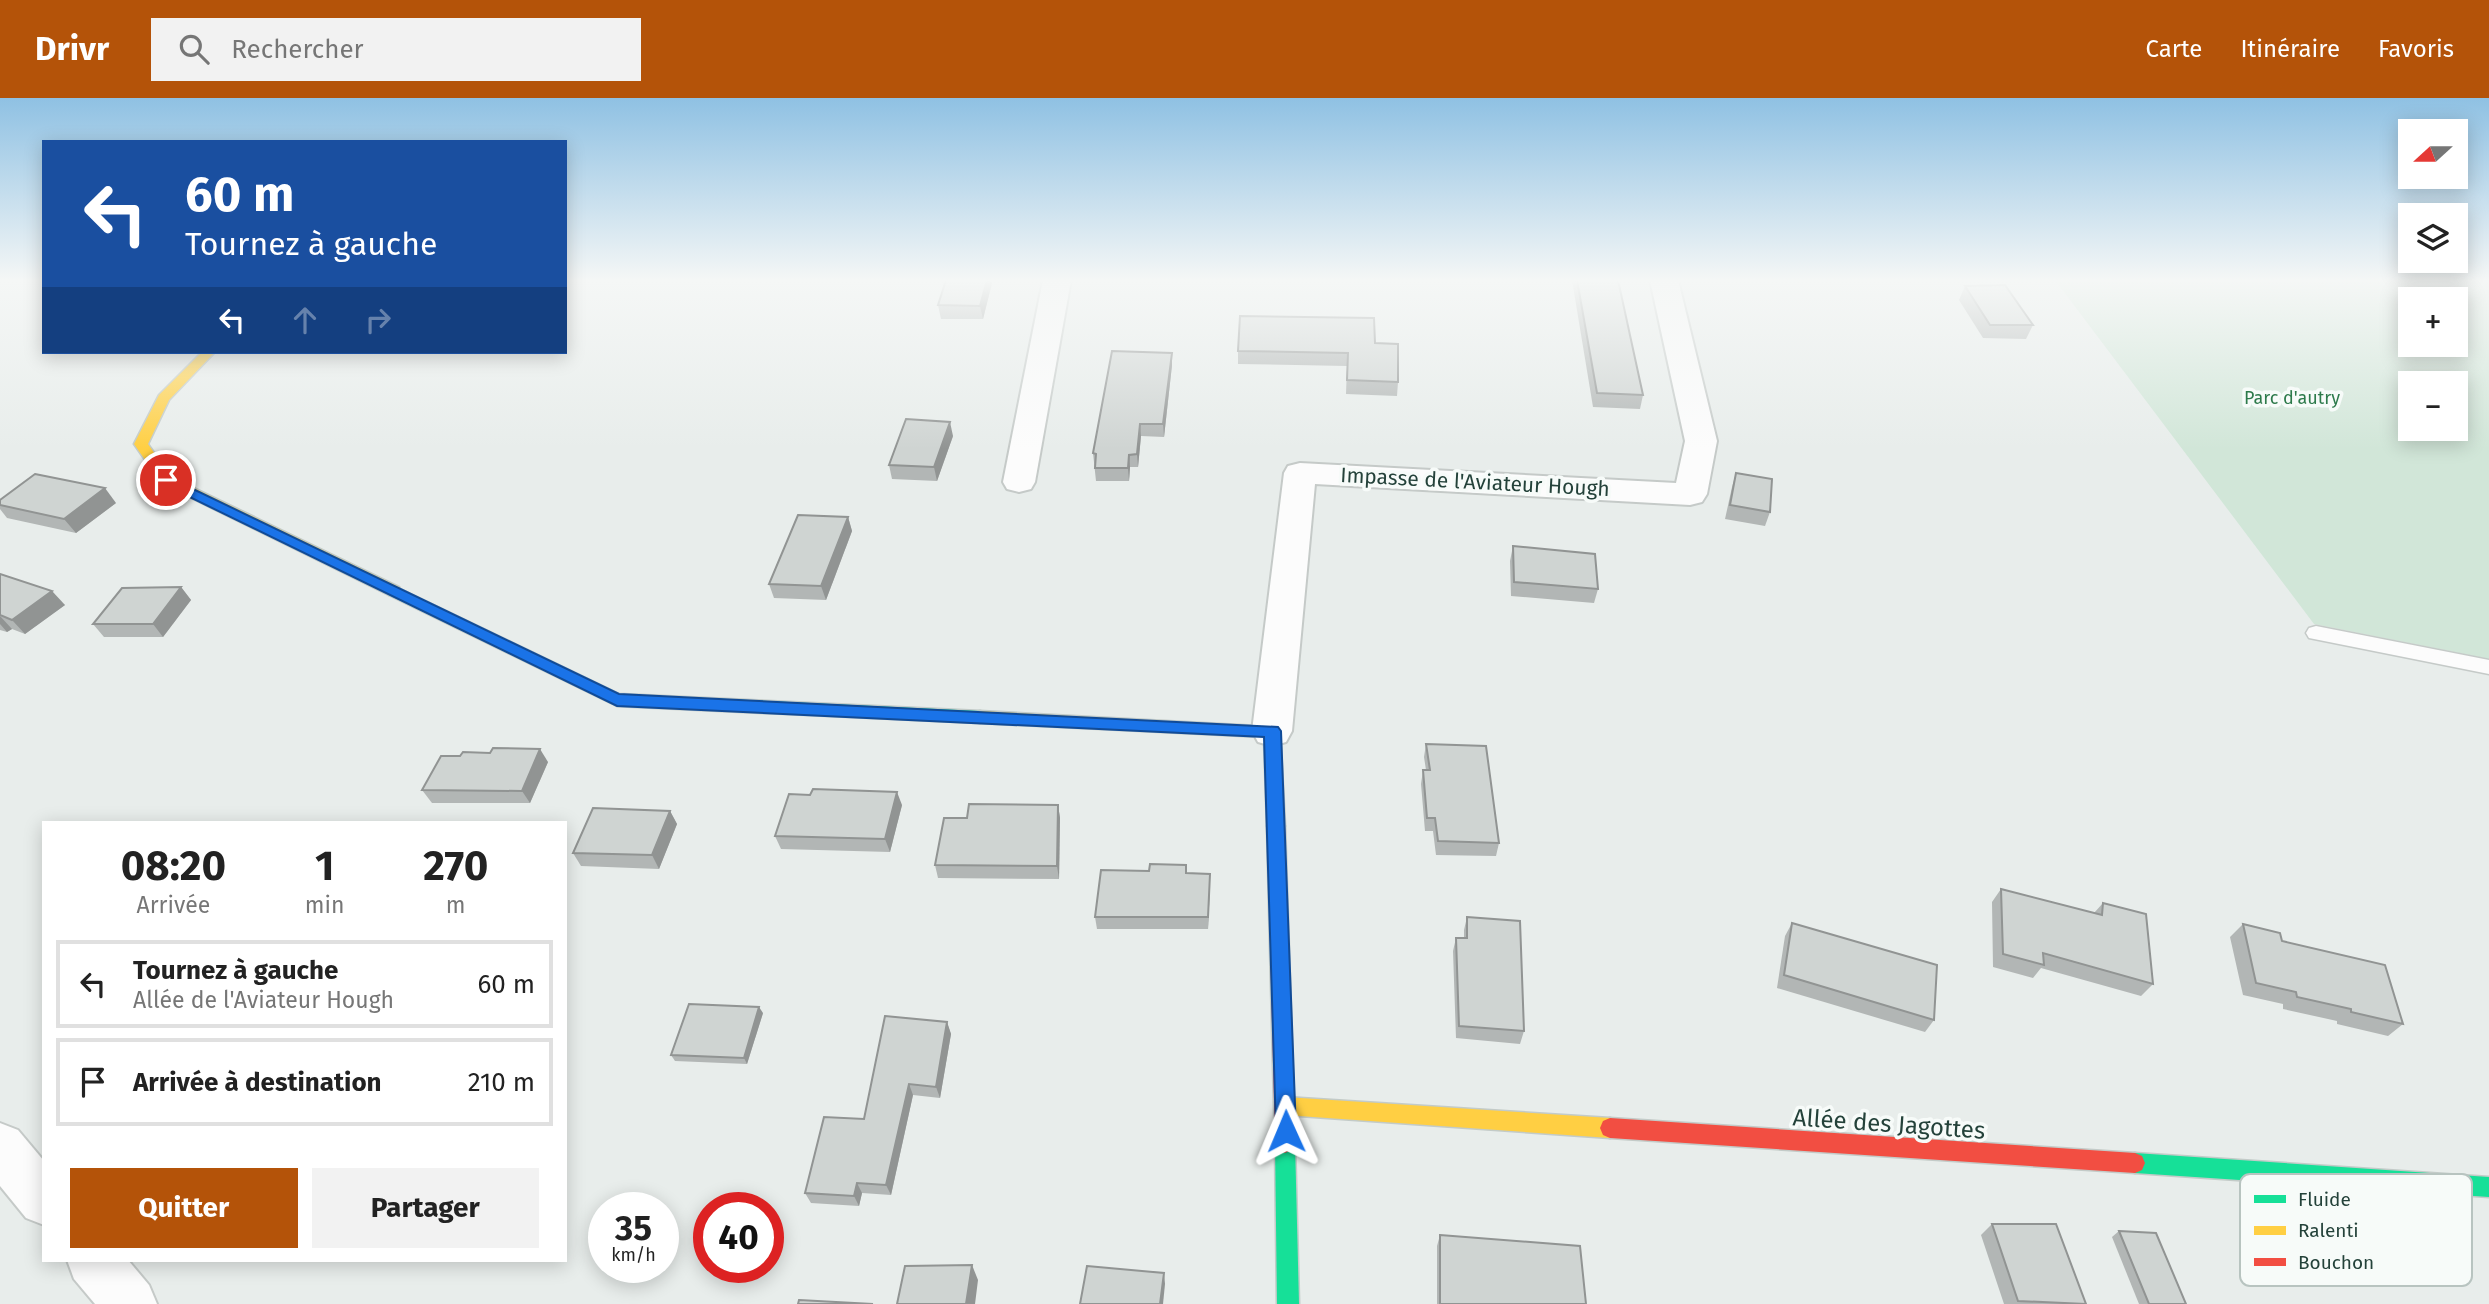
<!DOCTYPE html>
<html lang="fr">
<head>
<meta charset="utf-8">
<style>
  :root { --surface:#fff; --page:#f2f2f2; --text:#222; --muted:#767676; --line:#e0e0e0; --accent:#b45309 }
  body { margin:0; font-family:"Fira Sans",sans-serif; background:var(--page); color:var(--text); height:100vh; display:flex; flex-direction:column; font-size:26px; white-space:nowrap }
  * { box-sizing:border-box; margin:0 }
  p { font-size:23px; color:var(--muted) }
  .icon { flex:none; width:38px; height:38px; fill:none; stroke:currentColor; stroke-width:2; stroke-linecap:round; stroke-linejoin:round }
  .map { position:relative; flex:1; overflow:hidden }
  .side { position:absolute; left:42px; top:723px; width:525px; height:441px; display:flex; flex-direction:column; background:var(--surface); border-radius:0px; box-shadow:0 4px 18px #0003 }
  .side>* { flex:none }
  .banner { position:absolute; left:42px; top:42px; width:525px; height:214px; border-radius:0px; box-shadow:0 4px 18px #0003; background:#1a4fa0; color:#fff; overflow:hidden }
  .needle { width:46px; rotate:249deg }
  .fabs { position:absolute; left:2398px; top:21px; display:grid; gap:14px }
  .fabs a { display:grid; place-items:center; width:70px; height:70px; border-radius:0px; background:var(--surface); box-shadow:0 4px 18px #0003; font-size:35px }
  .speed { position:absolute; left:588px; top:1094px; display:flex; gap:14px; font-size:35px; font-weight:700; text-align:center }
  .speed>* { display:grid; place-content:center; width:91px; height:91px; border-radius:50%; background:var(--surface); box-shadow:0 4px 18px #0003; line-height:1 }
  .speed small { font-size:18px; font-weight:400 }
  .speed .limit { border:10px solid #d22; background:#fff; color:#111 }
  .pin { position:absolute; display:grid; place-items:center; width:60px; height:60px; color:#fff; margin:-30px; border:4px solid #fff; border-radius:50%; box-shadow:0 2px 7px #0007 }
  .me { position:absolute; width:77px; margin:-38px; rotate:359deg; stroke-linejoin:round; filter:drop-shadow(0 0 5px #0008) }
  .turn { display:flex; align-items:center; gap:24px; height:147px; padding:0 28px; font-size:32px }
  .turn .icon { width:91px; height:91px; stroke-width:2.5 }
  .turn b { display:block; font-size:49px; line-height:60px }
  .lanes { display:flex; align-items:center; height:66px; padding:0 28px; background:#0003; justify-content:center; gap:35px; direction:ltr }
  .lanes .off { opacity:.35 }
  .eta { display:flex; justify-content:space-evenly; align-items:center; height:119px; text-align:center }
  .eta b { font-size:42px; font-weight:700; line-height:49px }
  .primary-button { display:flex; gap:14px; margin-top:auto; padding:14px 28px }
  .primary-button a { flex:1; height:80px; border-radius:0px; background:var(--accent); color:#fff; font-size:28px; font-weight:700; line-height:80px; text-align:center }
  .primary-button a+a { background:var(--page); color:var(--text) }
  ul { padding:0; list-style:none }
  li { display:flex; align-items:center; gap:21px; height:88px; margin:0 14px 10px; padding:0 14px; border:4px solid var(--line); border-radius:0px }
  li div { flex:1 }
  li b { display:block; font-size:26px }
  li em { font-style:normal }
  header { display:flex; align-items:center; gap:42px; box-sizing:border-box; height:98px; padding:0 35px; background:var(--accent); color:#fff }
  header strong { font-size:33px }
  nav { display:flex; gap:38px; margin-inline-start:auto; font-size:24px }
  .search { width:490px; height:63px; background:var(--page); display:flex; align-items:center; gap:18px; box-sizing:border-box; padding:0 24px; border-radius:0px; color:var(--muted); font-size:26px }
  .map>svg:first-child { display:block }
</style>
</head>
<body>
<header>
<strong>Drivr</strong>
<div class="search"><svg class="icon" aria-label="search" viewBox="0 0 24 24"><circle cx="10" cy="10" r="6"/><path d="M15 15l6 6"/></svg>Rechercher</div>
<nav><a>Carte</a><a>Itinéraire</a><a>Favoris</a></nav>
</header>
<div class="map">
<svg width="2489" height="1206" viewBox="0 0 2489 1206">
  <rect width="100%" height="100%" fill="#e8edeb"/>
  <path fill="#d1e6d8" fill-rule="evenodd" d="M2055,182H2489V561L2314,526ZM2410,201H2455V247H2410ZM2410,285H2455V331H2410Z"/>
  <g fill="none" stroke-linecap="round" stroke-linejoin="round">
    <g stroke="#c5cac8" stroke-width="3">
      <polygon id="lane" points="2316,528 2489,562 2489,576 2309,540 2306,535 2309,530"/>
    </g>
    <g stroke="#c5cac8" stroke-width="4">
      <g id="street">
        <polygon points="1043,182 1071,182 1035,384 1031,391 1019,394 1007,391 1003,384"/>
        <polygon points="1650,182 1678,182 1717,343 1707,396 1702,404 1690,407 1315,386 1292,633 1286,644 1272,648 1258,644 1252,633 1284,375 1288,368 1300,365 1676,385 1685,343"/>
        <polygon points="0,1025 18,1032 44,1063 44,1127 26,1120 0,1088"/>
        <polygon points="67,1162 128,1162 149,1187 157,1206 95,1206 74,1181"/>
      </g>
    </g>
    <g stroke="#c3cbc8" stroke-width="3">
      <g id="fast">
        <polygon points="394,488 619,596 980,613 986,615 988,619 986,623 980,625 617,608 389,497 387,493"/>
        <polygon points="1285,1035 1292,1038 1295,1045 1299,1206 1277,1206 1275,1045 1278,1038"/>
        <polygon points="2135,1055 2489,1079 2489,1099 2135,1075 2128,1072 2125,1065 2128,1058"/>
      </g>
    </g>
    <g stroke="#c3cbc8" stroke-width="3">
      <g id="slow">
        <polygon points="202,254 215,254 169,302 148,346 171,379 399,489 401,493 399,497 389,497 161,385 134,346 159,297"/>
        <polygon points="980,613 1278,629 1280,633 1285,728 1282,733 1276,735 1270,733 1267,728 1264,639 980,625 974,623 972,619 974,615"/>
        <polygon points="1285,999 1610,1020 1617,1023 1620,1030 1617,1037 1610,1040 1285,1017 1278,1015 1275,1008 1278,1001"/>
      </g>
    </g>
    <g stroke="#c3cbc8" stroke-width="3">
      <g id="jam">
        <polygon points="1276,721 1282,723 1285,728 1295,1045 1292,1052 1285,1055 1278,1052 1275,1045 1267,728 1270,723"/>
        <polygon points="1610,1020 2135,1055 2142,1058 2145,1065 2142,1072 2135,1075 1610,1040 1603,1037 1600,1030 1603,1023"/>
      </g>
    </g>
    <use href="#lane" fill="#fcfcfc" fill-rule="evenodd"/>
    <use href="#street" fill="#fcfcfc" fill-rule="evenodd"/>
    <use href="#fast" fill="#16e098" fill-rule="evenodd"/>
    <use href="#slow" fill="#ffcf43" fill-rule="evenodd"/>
    <use href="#jam" fill="#f24e42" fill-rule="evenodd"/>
  </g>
  <g fill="#b2b6b5">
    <polygon points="946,182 991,182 992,185 983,221 941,221 938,207"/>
    <polygon points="1572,182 1618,182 1643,297 1640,311 1593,309"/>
    <polygon points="1965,188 2033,227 2026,241 1983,240 1959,202"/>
    <polygon points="1375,245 1398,284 1397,298 1346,296 1347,268 1238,266 1238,253"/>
    <polygon points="1172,267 1164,339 1141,338 1138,369 1130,369 1129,383 1096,383 1093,355"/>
    <polygon points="953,338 937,383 892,381 889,367"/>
    <polygon points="1736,375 1770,414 1765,428 1725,421 1732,389"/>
    <polygon points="0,402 116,405 76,435 7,420 0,411"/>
    <polygon points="848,419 852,433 826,502 774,500 769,486"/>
    <polygon points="1513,448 1598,491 1594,505 1511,498 1510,463"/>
    <polygon points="0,476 65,507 25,536 12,531 7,534 0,532"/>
    <polygon points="181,489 191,502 163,539 104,539 93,526"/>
    <polygon points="1426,646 1499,745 1496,758 1436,757 1433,733 1425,733 1421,686 1423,672 1426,672 1424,659"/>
    <polygon points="490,655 548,664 530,705 432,705 422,692 460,658"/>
    <polygon points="902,707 890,754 781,751 775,738"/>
    <polygon points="1058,707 1060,720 1059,781 938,780 935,767 967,720"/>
    <polygon points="670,713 677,726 659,771 581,768 573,755"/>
    <polygon points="1187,775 1210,776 1208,831 1097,831 1095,819"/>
    <polygon points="2001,791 2094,815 2103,805 2153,886 2141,898 2041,870 2033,880 1993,869 1992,804"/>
    <polygon points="1467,819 1524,933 1520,946 1456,940 1453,853 1456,840 1464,840 1464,832"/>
    <polygon points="1792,825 1934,922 1925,934 1777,890 1785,838"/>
    <polygon points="2243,826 2282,843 2403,926 2388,938 2337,926 2337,923 2283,911 2283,906 2243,897 2230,839"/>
    <polygon points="763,915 747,966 675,963 671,957"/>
    <polygon points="947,924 951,936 940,1000 913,997 891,1097 862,1095 859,1108 811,1105 805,1095 864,1021"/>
    <polygon points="1992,1126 2086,1206 2004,1206 1981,1137"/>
    <polygon points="2119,1133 2186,1206 2139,1206 2112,1139"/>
    <polygon points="1440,1137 1586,1206 1437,1206 1437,1148"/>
  </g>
  <g fill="#919493">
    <polygon points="987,182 991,182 992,185 983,221 980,208"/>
    <polygon points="1172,255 1172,267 1164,339 1163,326"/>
    <polygon points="950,324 953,338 937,383 934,369"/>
    <polygon points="1140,326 1141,338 1138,369 1137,356"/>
    <polygon points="1129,357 1130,369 1129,383 1128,370"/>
    <polygon points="105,390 116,405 76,435 64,421"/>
    <polygon points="848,419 852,433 826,502 821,488"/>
    <polygon points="181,489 191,502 163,539 153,526"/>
    <polygon points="52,493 65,507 25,536 12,522"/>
    <polygon points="0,518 12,531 7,534 0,526"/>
    <polygon points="540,651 548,664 530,705 522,693"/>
    <polygon points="897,694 902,707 890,754 885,741"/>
    <polygon points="1058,707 1060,720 1059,781 1057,768"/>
    <polygon points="670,713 677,726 659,771 652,757"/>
    <polygon points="1210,776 1210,788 1208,831 1208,819"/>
    <polygon points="759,909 763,915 747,966 744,960"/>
    <polygon points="947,924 951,936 940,1000 936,989"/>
    <polygon points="909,986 913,997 891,1097 886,1087"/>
    <polygon points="857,1085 862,1095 859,1108 854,1098"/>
    <polygon points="972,1167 978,1182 975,1206 966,1206"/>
    <polygon points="1164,1175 1165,1186 1163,1206 1160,1206"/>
  </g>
  <g fill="#cfd4d2" stroke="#919493" stroke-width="2">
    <polygon points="946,182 987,182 980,208 938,207"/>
    <polygon points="1577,182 1618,182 1643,297 1597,295"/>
    <polygon points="2005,187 2033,227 1990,227 1965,188"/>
    <polygon points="1240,218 1374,220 1375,245 1398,246 1398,284 1347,282 1348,255 1238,253"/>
    <polygon points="1112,253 1172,255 1163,326 1140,326 1137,356 1129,357 1128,370 1095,370 1096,356 1093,355"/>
    <polygon points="906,321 950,324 934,369 889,367"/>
    <polygon points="1736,375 1772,381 1770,414 1730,407"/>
    <polygon points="35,376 105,390 64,421 0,407 0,402"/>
    <polygon points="798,417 848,419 821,488 769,486"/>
    <polygon points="1513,448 1595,456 1598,491 1514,484"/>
    <polygon points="0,476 52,493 12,522 0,517"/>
    <polygon points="181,489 153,526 93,526 122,490"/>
    <polygon points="1426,646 1486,648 1499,745 1438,743 1435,720 1427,720 1423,672 1430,672"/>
    <polygon points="493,650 540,651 522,693 422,692 441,658 460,658 463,654 490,655"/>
    <polygon points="813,691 897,694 885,741 775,738 789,696 810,697"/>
    <polygon points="969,706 1058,707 1057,768 935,767 944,720 967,720"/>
    <polygon points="593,710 670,713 652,757 573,755"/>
    <polygon points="1150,766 1186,767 1186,775 1210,776 1208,819 1095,819 1101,772 1149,773"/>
    <polygon points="2001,791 2102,817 2103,805 2146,816 2153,886 2043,855 2044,867 2003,856"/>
    <polygon points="1467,819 1520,823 1524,933 1459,928 1456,840 1467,840"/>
    <polygon points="1792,825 1937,867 1934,922 1784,877"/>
    <polygon points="2243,826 2280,835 2282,843 2385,867 2403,926 2351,914 2351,911 2297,899 2296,894 2256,885"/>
    <polygon points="689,906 759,909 744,960 671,957"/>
    <polygon points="885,918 947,924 936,989 909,986 886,1087 857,1085 854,1098 805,1095 824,1019 864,1021"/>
    <polygon points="1992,1126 2056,1126 2086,1206 2018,1203"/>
    <polygon points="2119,1133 2156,1135 2186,1206 2149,1206"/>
    <polygon points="1440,1137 1580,1148 1586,1206 1440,1206"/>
    <polygon points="972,1167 966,1206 897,1206 905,1168"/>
    <polygon points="1087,1168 1164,1175 1160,1206 1080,1206"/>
    <polygon points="799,1202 873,1206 798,1206"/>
  </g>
  <linearGradient id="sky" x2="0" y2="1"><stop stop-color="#8fc1e3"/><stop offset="0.52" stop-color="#f5f7f6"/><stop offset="1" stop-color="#f5f7f6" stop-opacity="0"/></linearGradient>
  <rect width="2489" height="351" fill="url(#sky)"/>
  <polygon fill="#1a73e8" stroke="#114b97" stroke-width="2" points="166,378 619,596 1278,629 1281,633 1296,1033 1293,1040 1286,1043 1278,1040 1276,1033 1264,639 617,608 161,385 159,382"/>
  <g text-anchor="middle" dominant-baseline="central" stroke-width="7" stroke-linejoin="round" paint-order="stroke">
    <g font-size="18" fill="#2d7a4b" stroke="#f7fbf9">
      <text x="2292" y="300">Parc d'autry</text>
    </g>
    <g font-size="21" fill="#24423a" stroke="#f7fbf9">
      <text transform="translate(1475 384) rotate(3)">Impasse de l'Aviateur Hough</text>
    </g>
    <g font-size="24" fill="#24423a" stroke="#f7fbf9">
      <text transform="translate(1889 1026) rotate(4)">Allée des Jagottes</text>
    </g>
  </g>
  <rect x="2240" y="1076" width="232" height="112" rx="10" fill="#f7fbf9" stroke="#b8c4c0" stroke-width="2"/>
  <rect x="2254" y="1097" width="32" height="8" fill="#16e098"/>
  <rect x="2254" y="1128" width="32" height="9" fill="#ffcf43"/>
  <rect x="2254" y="1160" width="32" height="8" fill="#f24e42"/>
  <g font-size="19" fill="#24423a">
    <text x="2298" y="1108">Fluide</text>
    <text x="2298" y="1139">Ralenti</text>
    <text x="2298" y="1171">Bouchon</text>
  </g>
</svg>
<div class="fabs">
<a><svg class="needle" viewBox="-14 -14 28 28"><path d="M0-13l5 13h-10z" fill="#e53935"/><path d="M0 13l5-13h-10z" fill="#767676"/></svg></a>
<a><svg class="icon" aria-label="layers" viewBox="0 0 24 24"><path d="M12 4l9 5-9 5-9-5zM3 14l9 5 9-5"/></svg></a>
<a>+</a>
<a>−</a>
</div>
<div class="speed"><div>35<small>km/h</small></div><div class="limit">40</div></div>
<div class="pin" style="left:166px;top:382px;background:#d93025"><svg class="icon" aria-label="arrive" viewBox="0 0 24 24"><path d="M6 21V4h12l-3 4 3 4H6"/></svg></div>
<svg class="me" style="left:1286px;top:1033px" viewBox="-20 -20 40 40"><path d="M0-17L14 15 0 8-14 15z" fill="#1a73e8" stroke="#fff" stroke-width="4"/></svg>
<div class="banner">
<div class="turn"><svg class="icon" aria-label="left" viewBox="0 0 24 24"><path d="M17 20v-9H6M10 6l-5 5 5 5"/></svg><div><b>60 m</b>Tournez à gauche</div></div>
<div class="lanes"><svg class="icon" aria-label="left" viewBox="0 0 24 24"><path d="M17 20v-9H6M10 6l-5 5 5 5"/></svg><svg class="icon off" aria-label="ahead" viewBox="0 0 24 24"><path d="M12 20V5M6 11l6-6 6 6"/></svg><svg class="icon off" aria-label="right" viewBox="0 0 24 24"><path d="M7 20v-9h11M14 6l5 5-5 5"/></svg></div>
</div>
<section class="side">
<div class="eta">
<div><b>08:20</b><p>Arrivée</p></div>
<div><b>1</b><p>min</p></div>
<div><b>270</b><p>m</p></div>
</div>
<ul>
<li><svg class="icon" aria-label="left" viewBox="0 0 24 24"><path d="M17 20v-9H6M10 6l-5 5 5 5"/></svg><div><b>Tournez à gauche</b><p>Allée de l'Aviateur Hough</p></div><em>60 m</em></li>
<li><svg class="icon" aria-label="arrive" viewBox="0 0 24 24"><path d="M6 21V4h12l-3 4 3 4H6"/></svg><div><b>Arrivée à destination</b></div><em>210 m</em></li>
</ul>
<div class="primary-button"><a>Quitter</a><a>Partager</a></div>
</section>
</div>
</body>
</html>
